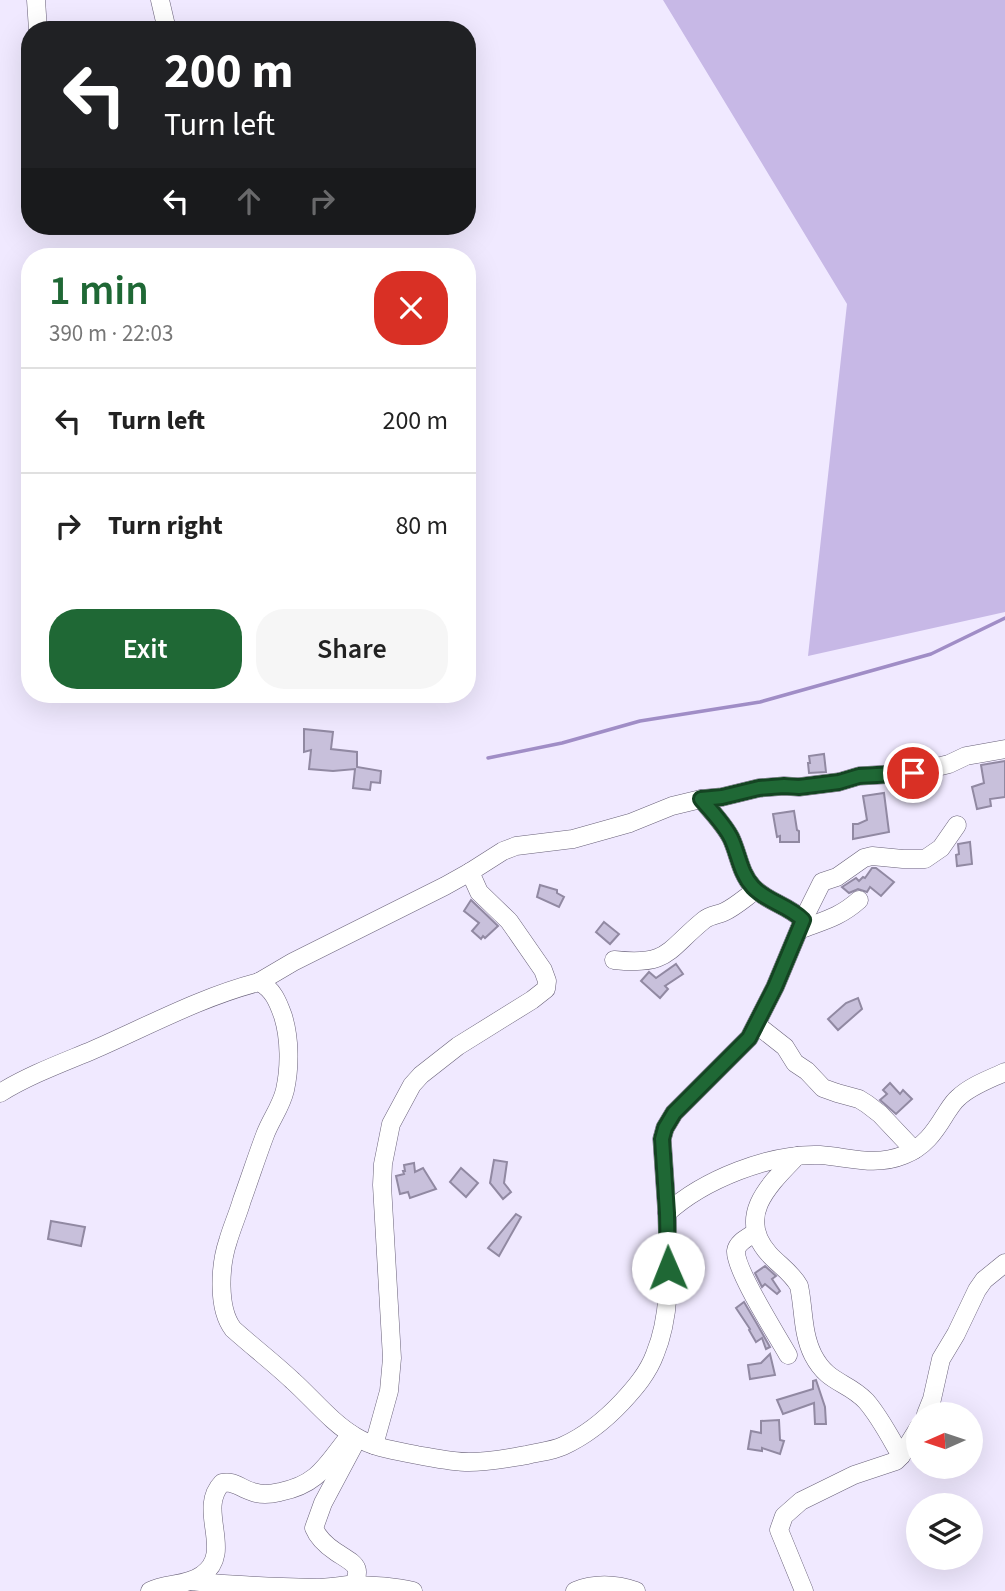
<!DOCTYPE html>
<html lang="en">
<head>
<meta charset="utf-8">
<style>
  :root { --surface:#fff; --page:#f6f6f6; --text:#222; --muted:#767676; --line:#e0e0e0; --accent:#1f6835 }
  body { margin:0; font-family:"Source Sans 3",sans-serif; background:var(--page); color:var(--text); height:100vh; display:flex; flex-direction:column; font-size:26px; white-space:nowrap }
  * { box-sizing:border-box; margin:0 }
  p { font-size:23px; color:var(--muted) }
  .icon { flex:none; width:38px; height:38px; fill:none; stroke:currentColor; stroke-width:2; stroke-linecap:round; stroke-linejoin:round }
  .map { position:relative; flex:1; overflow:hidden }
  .side { position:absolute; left:21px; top:248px; width:455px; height:455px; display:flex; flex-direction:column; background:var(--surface); border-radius:28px; box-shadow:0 7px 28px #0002 }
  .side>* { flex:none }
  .banner { position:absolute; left:21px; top:21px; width:455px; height:214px; border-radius:28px; box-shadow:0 7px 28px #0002; background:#202124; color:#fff; overflow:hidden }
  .needle { width:46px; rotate:267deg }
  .tools { position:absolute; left:906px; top:1402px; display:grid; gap:14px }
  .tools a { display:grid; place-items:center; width:77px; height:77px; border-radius:50%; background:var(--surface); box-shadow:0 7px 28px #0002; font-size:35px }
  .pin { position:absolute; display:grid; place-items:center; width:60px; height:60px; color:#fff; margin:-30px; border:4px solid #fff; border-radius:50%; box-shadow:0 2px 7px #0007 }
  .me { position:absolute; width:77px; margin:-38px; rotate:359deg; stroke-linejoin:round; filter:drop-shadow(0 0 5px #0008) }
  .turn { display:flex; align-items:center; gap:24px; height:147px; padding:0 28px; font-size:32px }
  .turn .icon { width:91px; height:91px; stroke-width:2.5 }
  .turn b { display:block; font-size:49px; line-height:60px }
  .lanes { display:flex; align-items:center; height:66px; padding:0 28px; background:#0003; justify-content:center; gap:35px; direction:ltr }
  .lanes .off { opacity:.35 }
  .round { display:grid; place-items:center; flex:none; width:74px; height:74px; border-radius:28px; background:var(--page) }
  .overview { display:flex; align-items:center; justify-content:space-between; height:119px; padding:0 28px }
  h1 { font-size:42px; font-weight:600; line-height:52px; color:var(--accent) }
  .primary-button { display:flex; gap:14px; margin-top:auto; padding:14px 28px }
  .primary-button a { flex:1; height:80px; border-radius:28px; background:var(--accent); color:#fff; font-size:28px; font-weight:600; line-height:80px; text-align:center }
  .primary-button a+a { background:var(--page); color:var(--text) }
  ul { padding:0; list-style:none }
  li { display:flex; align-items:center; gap:21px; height:105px; padding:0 28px; border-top:2px solid var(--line) }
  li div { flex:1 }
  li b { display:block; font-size:26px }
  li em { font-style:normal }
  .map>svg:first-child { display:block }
</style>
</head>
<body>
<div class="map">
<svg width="1005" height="1591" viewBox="0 0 1005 1591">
  <rect width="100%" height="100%" fill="#f0e9ff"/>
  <polygon fill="#c7b8e6" points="663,0 1005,0 1005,612 808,656 847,304"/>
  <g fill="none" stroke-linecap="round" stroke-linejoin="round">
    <polyline stroke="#a08dc6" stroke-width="3.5" points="488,758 562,743 640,721 760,702 931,654 1005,618"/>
  </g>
  <g fill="#c8c0db" stroke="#9189a2" stroke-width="2">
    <polygon points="304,729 333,732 331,749 357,752 357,767 381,771 380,783 371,782 370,790 353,788 355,769 333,771 309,769 311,750 304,752"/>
    <polygon points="824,754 826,772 809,773 808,763 810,763 809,756"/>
    <polygon points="1005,761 1005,797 990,799 991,806 977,809 972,787 984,783 981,765"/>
    <polygon points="884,793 889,832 853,839 853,824 858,824 867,820 863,796"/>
    <polygon points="794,811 797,830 799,831 799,842 780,842 780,836 777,837 773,814"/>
    <polygon points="970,842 972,864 957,866 956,855 959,854 958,844"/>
    <polygon points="872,868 876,868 894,882 881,896 870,887 867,892 858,889 849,893 842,887 856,878 859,881 863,877 865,878"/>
    <polygon points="540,885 557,890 557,893 564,897 559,907 537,897"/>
    <polygon points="471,900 498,926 485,938 483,936 481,939 472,931 479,923 464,911"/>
    <polygon points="604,922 619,934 610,944 596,932"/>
    <polygon points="676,964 683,974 665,986 668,989 660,998 641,981 649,972 656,978"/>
    <polygon points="858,998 862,1009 838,1030 828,1019 846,1003"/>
    <polygon points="890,1083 900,1094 903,1090 912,1099 896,1114 880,1100 887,1094 883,1090"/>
    <polygon points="494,1160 507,1162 504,1183 511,1192 503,1199 490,1183"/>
    <polygon points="414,1163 415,1172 423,1168 436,1189 410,1198 408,1192 400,1194 396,1176 404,1174 403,1171 405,1171 404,1165"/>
    <polygon points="461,1168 478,1183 466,1197 450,1182"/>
    <polygon points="516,1214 521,1217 499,1256 488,1248"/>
    <polygon points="51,1221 85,1227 81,1246 48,1239"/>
    <polygon points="765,1266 776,1276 772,1279 780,1291 777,1294 765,1284 762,1287 755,1273"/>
    <polygon points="744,1302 757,1324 770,1347 766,1349 762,1338 756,1342 749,1330 750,1329 736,1308"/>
    <polygon points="770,1354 775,1375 750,1379 748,1365 761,1363"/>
    <polygon points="816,1380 825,1407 826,1424 815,1424 814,1403 783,1414 777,1400 813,1389 813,1381"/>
    <polygon points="779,1420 780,1440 784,1441 780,1454 762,1448 762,1451 748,1449 751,1431 761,1433 761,1421"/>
  </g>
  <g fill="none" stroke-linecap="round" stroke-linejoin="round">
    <g stroke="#686078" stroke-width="19">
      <g id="minor">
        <polyline points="36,0 38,30"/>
        <polyline points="160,0 167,30"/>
        <polyline points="803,920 822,882 837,877 864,858 872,856 903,859 925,859 941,848 957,825"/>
        <path d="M799,930C822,921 839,918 859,900"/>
        <path d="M614,960C669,966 666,951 704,920C710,915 717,915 724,912C735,907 746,897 756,890"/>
        <polyline points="259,982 293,962 445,886 470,872 503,851 516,846 573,839 630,823 672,806 701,799 722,797 759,788 784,786 799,787 839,782 859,776 913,773 949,764 966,756 1005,749"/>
        <polyline points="757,1025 785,1047 795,1063 807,1071 823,1088 837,1093 859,1099 867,1104 880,1114 914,1150"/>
        <path d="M0,1093C29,1075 62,1063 93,1050C148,1026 201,997 259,982C273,989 278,1002 283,1016C290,1039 290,1067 285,1090C281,1107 271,1119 265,1135C257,1156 250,1178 242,1200C238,1214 232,1227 228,1241C220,1265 217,1308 233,1329C253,1347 274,1363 293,1381C314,1400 332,1423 356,1437C374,1448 397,1451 417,1455C434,1458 452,1462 469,1462C489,1462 508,1458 527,1455C539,1452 552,1451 563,1446C585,1436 606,1419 622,1402C635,1388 648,1373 655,1354C673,1310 668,1260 667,1213C703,1180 770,1153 820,1155C849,1157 875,1167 904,1155C924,1147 934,1133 945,1115C949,1109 953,1102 958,1098C970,1086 990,1079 1005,1072"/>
        <path d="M797,1156C770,1184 735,1216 769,1254C779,1265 792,1273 799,1286C804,1309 802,1333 813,1355C828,1384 847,1381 866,1401C880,1417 890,1437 901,1456"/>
        <path d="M667,1213L662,1139L665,1128L674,1113L749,1038L775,987L803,920C788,905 767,902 753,887C740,873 739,855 731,838C724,824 711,811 701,799"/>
        <path d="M756,1232C749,1237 737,1242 736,1251C735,1270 777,1335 788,1355"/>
        <polyline points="926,1414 932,1399 941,1359 956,1334 977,1290 984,1280 1005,1263"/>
        <polyline points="374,1445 389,1391 392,1358 382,1185 383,1164 391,1124 412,1085 421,1075 458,1046 532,1000 546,989 547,981 543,970 509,921 479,892 470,872"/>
        <path d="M191,1581C232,1586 274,1587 316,1588C327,1588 338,1586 348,1585C371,1585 392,1586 413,1591"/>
        <path d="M150,1591C166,1583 187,1586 202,1575C235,1552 196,1510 222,1483C234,1480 241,1489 253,1492C261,1495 272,1494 280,1492C320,1484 327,1463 351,1434"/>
        <path d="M350,1591C364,1566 356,1565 336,1552C327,1546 318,1538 314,1528L323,1503L356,1441"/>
        <path d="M575,1591C595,1583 616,1584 636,1591"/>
        <polyline points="804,1591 779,1530 784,1516 801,1501 854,1475 896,1461 901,1456 919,1427"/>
      </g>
    </g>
    <use href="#minor" stroke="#fff" stroke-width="18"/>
  </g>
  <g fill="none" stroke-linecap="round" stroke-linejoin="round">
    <g stroke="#144422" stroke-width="18">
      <path id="route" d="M668,1268L667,1213L662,1139L665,1128L674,1113L749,1038L775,987L803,920C788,905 767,902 753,887C740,873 739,855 731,838C724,824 711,811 701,799L722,797L759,788L784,786L799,787L839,782L859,776L913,773"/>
    </g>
    <use href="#route" stroke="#1f6835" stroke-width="12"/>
  </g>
</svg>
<div class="tools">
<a><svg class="needle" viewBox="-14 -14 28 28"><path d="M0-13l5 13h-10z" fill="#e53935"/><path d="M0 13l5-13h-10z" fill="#767676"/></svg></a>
<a><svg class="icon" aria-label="layers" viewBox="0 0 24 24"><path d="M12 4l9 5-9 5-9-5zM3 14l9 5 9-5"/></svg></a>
</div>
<div class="pin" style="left:913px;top:773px;background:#d93025"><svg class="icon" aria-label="arrive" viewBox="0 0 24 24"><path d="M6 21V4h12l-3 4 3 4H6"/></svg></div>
<svg class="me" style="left:668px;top:1268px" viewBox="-20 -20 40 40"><circle r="19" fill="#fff"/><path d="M0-13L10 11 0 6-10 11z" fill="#1f6835"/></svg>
<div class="banner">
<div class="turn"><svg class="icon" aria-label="left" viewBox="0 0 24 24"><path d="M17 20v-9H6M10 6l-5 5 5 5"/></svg><div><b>200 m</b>Turn left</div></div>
<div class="lanes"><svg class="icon" aria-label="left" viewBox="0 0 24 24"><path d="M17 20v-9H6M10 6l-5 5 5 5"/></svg><svg class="icon off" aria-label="ahead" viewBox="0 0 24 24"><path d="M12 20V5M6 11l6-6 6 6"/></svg><svg class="icon off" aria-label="right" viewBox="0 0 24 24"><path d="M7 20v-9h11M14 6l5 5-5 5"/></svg></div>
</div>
<section class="side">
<div class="overview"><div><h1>1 min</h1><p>390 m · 22:03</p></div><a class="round" style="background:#d93025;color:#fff"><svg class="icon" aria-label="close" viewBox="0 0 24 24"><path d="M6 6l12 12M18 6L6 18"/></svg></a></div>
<ul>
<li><svg class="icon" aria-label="left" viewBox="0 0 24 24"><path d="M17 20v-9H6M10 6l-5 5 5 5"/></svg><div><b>Turn left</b></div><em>200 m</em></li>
<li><svg class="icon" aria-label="right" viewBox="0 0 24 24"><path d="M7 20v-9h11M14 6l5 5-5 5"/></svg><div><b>Turn right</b></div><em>80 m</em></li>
</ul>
<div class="primary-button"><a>Exit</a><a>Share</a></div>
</section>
</div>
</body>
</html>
